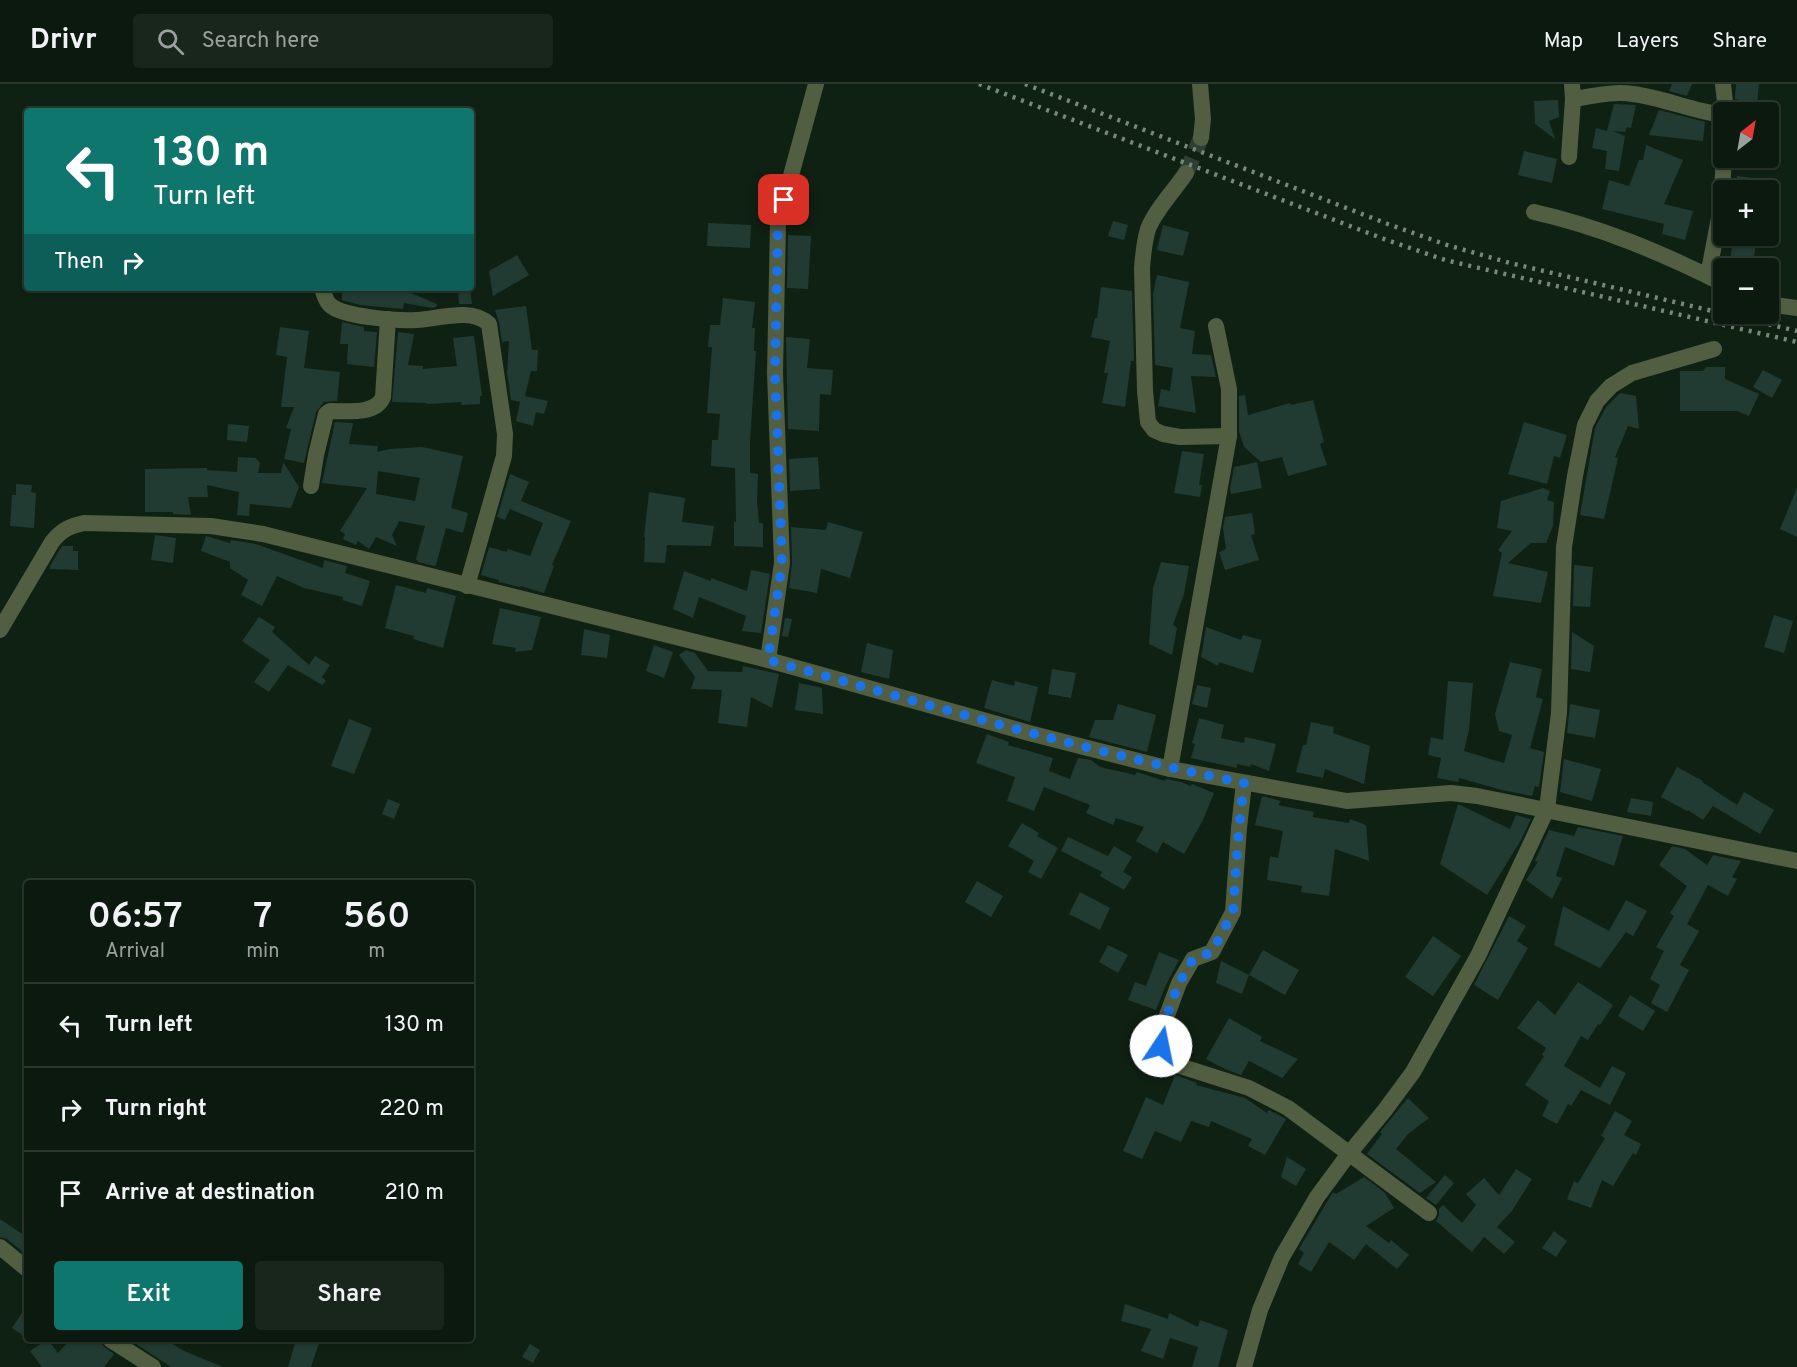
<!DOCTYPE html>
<html lang="en">
<head>
<meta charset="utf-8">
<style>
  :root { --surface:#0b190e; --page:#19261c; --text:#f1f3f6; --muted:#9aa09e; --line:#2b382e; --accent:#0f766e }
  body { margin:0; font-family:Overpass,sans-serif; background:var(--page); color:var(--text); height:100vh; display:flex; flex-direction:column; font-size:22px; white-space:nowrap }
  * { box-sizing:border-box; margin:0 }
  p { font-size:20px; color:var(--muted) }
  .icon { flex:none; width:33px; height:33px; fill:none; stroke:currentColor; stroke-width:2; stroke-linecap:round; stroke-linejoin:round }
  .map { position:relative; flex:1; overflow:hidden }
  .sheet { position:absolute; left:24px; top:796px; width:450px; height:462px; display:flex; flex-direction:column; background:var(--surface); border-radius:6px; box-shadow:0 2px 4px #0004,0 0 0 2px var(--line) }
  .sheet>* { flex:none }
  .top-card { position:absolute; left:24px; top:24px; width:450px; height:183px; border-radius:6px; box-shadow:0 2px 4px #0004,0 0 0 2px var(--line); background:#0f766e; color:#fff; overflow:hidden }
  .needle { width:39px; rotate:31deg }
  .controls { position:absolute; left:1713px; top:18px; display:grid; gap:12px }
  .controls a { display:grid; place-items:center; width:66px; height:66px; border-radius:6px; background:var(--surface); box-shadow:0 2px 4px #0004,0 0 0 2px var(--line); font-size:30px }
  .pin { position:absolute; display:grid; place-items:center; width:51px; height:51px; color:#fff; margin:-26px; border-radius:12px; box-shadow:0 3px 9px #0006 }
  .me { position:absolute; width:66px; margin:-33px; rotate:11deg; stroke-linejoin:round; filter:drop-shadow(0 0 4px #0008) }
  .turn { display:flex; align-items:center; gap:21px; height:126px; padding:0 30px; font-size:27px }
  .turn .icon { width:78px; height:78px; stroke-width:2.5 }
  .turn b { display:block; font-size:42px; line-height:51px }
  .then { display:flex; align-items:center; height:57px; padding:0 30px; background:#0003; gap:12px; font-size:22px }
  .eta { display:flex; justify-content:space-evenly; align-items:center; height:102px; text-align:center }
  .eta b { font-size:36px; font-weight:600; line-height:42px }
  .cta { display:flex; gap:12px; margin-top:auto; padding:12px 30px }
  .cta a { flex:1; height:69px; border-radius:6px; background:var(--accent); color:#fff; font-size:24px; font-weight:600; line-height:69px; text-align:center }
  .cta a+a { background:var(--page); color:var(--text) }
  ul { padding:0; list-style:none }
  li { display:flex; align-items:center; gap:18px; height:84px; padding:0 30px; border-top:2px solid var(--line) }
  li div { flex:1 }
  li b { display:block; font-size:22px }
  li em { font-style:normal }
  header { display:flex; align-items:center; gap:36px; box-sizing:border-box; height:84px; padding:0 30px; background:var(--surface); border-bottom:2px solid var(--line) }
  header strong { font-size:28px }
  nav { display:flex; gap:33px; margin-inline-start:auto; font-size:21px }
  .search { width:420px; height:54px; background:var(--page); display:flex; align-items:center; gap:15px; box-sizing:border-box; padding:0 21px; border-radius:6px; color:var(--muted); font-size:22px }
  .map>svg:first-child { display:block }
</style>
</head>
<body>
<header>
<strong>Drivr</strong>
<div class="search"><svg class="icon" aria-label="search" viewBox="0 0 24 24"><circle cx="10" cy="10" r="6"/><path d="M15 15l6 6"/></svg>Search here</div>
<nav><a>Map</a><a>Layers</a><a>Share</a></nav>
</header>
<div class="map">
<svg width="1797" height="1283" viewBox="0 0 1797 1283">
  <rect width="100%" height="100%" fill="#0f2113"/>
  <g fill="#213b33" fill-rule="evenodd">
    <polygon points="1672,0 1692,0 1687,12 1669,7"/>
    <polygon points="1736,0 1759,0 1757,20 1735,15"/>
    <polygon points="1558,16 1559,33 1549,37 1555,55 1535,40 1534,17"/>
    <polygon points="1614,20 1636,21 1631,44 1627,43 1625,48 1613,47 1625,52 1619,87 1605,85 1607,67 1592,64 1596,44 1607,47"/>
    <polygon points="1659,26 1705,38 1703,57 1649,51"/>
    <polygon points="1646,61 1683,76 1664,120 1693,127 1685,156 1662,150 1664,140 1602,125 1609,96 1629,102 1639,76 1643,76"/>
    <polygon points="1524,67 1557,75 1552,99 1518,91"/>
    <polygon points="1737,92 1769,96 1768,106 1735,106"/>
    <polygon points="1113,137 1128,141 1124,156 1108,152"/>
    <polygon points="708,139 751,141 750,164 707,162"/>
    <polygon points="1163,141 1189,148 1183,172 1157,166"/>
    <polygon points="788,151 811,152 808,205 787,204"/>
    <polygon points="1734,152 1757,155 1752,184 1729,182"/>
    <polygon points="517,171 529,191 493,212 489,187"/>
    <polygon points="1157,191 1189,198 1180,244 1195,247 1192,270 1211,271 1216,293 1191,292 1196,329 1158,322 1161,305 1170,307 1173,284 1155,281 1153,210"/>
    <polygon points="1101,203 1132,207 1134,277 1131,277 1125,323 1102,319 1108,289 1104,289 1110,257 1091,253 1095,234 1097,234"/>
    <polygon points="342,204 404,204 404,206 437,220 436,223 432,224 404,219 403,225 360,221 342,216"/>
    <polygon points="458,204 470,204 472,220 459,220"/>
    <polygon points="723,214 755,218 752,244 755,244 754,267 756,267 750,358 750,389 758,390 757,417 759,439 763,439 763,463 734,462 734,438 736,438 735,384 711,382 712,356 718,356 720,330 707,329 712,263 708,263 710,241 720,241"/>
    <polygon points="526,222 532,266 538,266 537,287 531,287 525,312 548,317 544,330 536,328 533,342 516,337 520,318 511,316 507,289 509,257 502,258 499,238 495,226"/>
    <polygon points="342,238 364,243 364,247 377,248 374,283 347,280 348,260 340,260"/>
    <polygon points="280,243 309,247 304,284 340,288 337,317 324,318 316,328 304,379 284,375 291,345 286,344 294,323 281,323 287,273 276,271"/>
    <polygon points="398,248 414,250 408,281 423,282 423,285 457,282 453,254 474,252 482,312 480,312 480,320 461,321 462,318 427,320 427,319 392,318"/>
    <polygon points="786,253 810,255 807,284 833,286 831,311 820,310 819,347 788,345"/>
    <polygon points="1706,283 1725,283 1725,295 1759,310 1749,332 1737,327 1680,327 1680,287 1703,287"/>
    <polygon points="1763,286 1782,296 1772,314 1753,303"/>
    <polygon points="1620,309 1636,312 1639,345 1628,342 1615,373 1618,374 1604,435 1580,431 1595,344 1606,323"/>
    <polygon points="1245,311 1248,331 1290,319 1291,321 1313,316 1324,358 1320,360 1327,381 1288,392 1282,373 1261,378 1244,363 1239,347 1239,312"/>
    <path d="M335,338L353,339L349,360L378,362L377,368L390,365L422,363L463,372L451,424L468,429L463,449L446,444L436,481L434,482L418,478L416,475L425,442L399,437L392,451L397,462L376,453L369,465L358,457L356,461L343,455L345,450L340,447L367,404L322,399ZM378,387L420,394L415,417L376,410Z"/>
    <polygon points="1524,338 1567,351 1560,374 1554,372 1547,400 1508,390"/>
    <polygon points="228,340 249,342 247,358 227,356"/>
    <polygon points="1182,367 1204,370 1199,401 1202,401 1200,413 1174,409"/>
    <polygon points="238,373 256,374 260,379 258,389 281,389 283,378 299,403 291,424 250,420 249,432 237,431 239,408 207,401 208,413 188,413 191,431 173,430 173,428 145,428 145,385 207,384 207,386 237,388"/>
    <polygon points="818,373 820,405 790,407 789,375"/>
    <polygon points="1257,378 1262,404 1231,410 1230,405 1234,383"/>
    <polygon points="510,390 529,398 521,417 571,437 552,481 554,482 544,509 521,502 520,503 499,498 499,496 481,491 489,463 507,468 508,465 530,472 543,439 510,425 505,436 497,433"/>
    <polygon points="16,400 32,401 31,408 36,409 34,444 10,442 12,411 16,411"/>
    <polygon points="1543,404 1550,407 1547,416 1554,418 1553,442 1546,459 1531,459 1508,479 1548,488 1541,519 1493,512 1502,469 1498,466 1512,447 1497,444 1501,417"/>
    <polygon points="1797,404 1797,453 1780,445"/>
    <polygon points="649,408 685,414 682,438 714,442 711,462 667,461 665,479 644,478 645,453 644,453"/>
    <polygon points="1252,429 1255,450 1251,451 1259,476 1225,486 1219,468 1226,465 1223,444 1225,433"/>
    <polygon points="828,438 863,448 850,494 821,485 817,509 789,504 792,479 791,443 826,446"/>
    <polygon points="155,451 176,454 173,479 151,476"/>
    <polygon points="206,452 230,459 231,456 256,460 323,484 324,476 347,482 345,489 370,497 362,522 342,516 343,513 304,504 277,492 262,522 241,511 248,496 230,484 230,478 201,467"/>
    <polygon points="62,462 73,462 73,467 78,467 78,486 50,485 50,482"/>
    <polygon points="1161,478 1189,482 1184,510 1173,541 1177,544 1172,571 1149,560 1153,504"/>
    <polygon points="1574,481 1593,483 1590,523 1573,522"/>
    <polygon points="751,486 770,490 761,549 742,547 746,532 699,513 693,534 673,525 684,487 711,497 711,494 747,507"/>
    <polygon points="396,501 426,509 427,504 456,512 443,564 413,555 414,552 385,544"/>
    <polygon points="500,524 541,533 532,566 515,568 516,564 492,560"/>
    <polygon points="1774,531 1793,537 1784,569 1764,563"/>
    <polygon points="259,533 275,543 272,548 309,581 315,572 330,581 322,593 326,597 322,601 288,581 269,608 254,598 270,576 242,557"/>
    <polygon points="785,534 792,535 788,553 782,552"/>
    <polygon points="1206,543 1241,556 1243,551 1262,556 1253,589 1219,578 1218,582 1201,573"/>
    <polygon points="584,545 610,551 607,574 581,571"/>
    <polygon points="1572,548 1594,562 1590,588 1571,585"/>
    <polygon points="867,559 893,566 889,595 861,588"/>
    <polygon points="654,561 673,568 664,594 646,587"/>
    <polygon points="686,566 695,569 708,587 742,588 743,582 779,590 772,624 751,613 747,643 718,639 722,606 691,605 695,593 679,571"/>
    <polygon points="1510,578 1542,585 1536,613 1543,615 1530,664 1544,668 1539,703 1535,702 1532,712 1502,706 1459,694 1458,698 1437,694 1441,674 1428,671 1431,653 1443,656 1448,597 1473,599 1469,646 1464,667 1504,679 1512,651 1499,647 1495,630"/>
    <polygon points="1052,585 1076,589 1071,614 1048,610"/>
    <polygon points="992,596 1014,602 1015,597 1038,603 1030,638 984,624"/>
    <polygon points="799,599 822,604 823,630 795,626"/>
    <polygon points="1197,601 1211,604 1207,624 1192,620"/>
    <polygon points="1118,620 1156,631 1147,668 1089,653 1095,636 1113,636"/>
    <polygon points="1570,620 1600,626 1595,654 1567,649"/>
    <polygon points="1199,634 1224,641 1221,654 1244,659 1245,653 1276,660 1269,687 1251,680 1250,683 1237,680 1237,684 1191,674 1195,660 1192,659"/>
    <polygon points="349,635 372,644 354,690 331,682"/>
    <polygon points="1311,638 1334,643 1333,649 1370,662 1364,700 1325,685 1323,694 1296,688 1303,661 1306,661"/>
    <polygon points="987,650 1009,658 1008,661 1053,674 1049,687 1070,695 1078,674 1091,676 1100,683 1135,691 1137,688 1165,697 1166,695 1181,698 1191,702 1192,700 1214,709 1203,736 1184,770 1163,758 1157,769 1136,757 1144,743 1116,734 1113,741 1086,729 1090,721 1044,703 1034,727 1007,717 1015,693 976,679"/>
    <polygon points="1564,675 1601,685 1592,717 1560,708"/>
    <polygon points="1677,683 1703,697 1702,698 1737,721 1744,708 1774,726 1760,750 1713,722 1703,736 1688,726 1687,727 1661,713"/>
    <polygon points="1262,712 1281,717 1278,721 1314,728 1313,733 1349,739 1350,735 1366,741 1369,777 1335,765 1329,812 1301,808 1302,802 1267,796 1270,772 1278,774 1283,747 1255,741"/>
    <polygon points="1631,714 1653,718 1651,732 1627,728"/>
    <polygon points="388,715 400,720 394,735 382,730"/>
    <polygon points="1458,720 1510,745 1516,731 1531,735 1521,756 1487,811 1440,780"/>
    <polygon points="1022,739 1039,749 1037,752 1058,764 1041,795 1028,788 1034,777 1008,762"/>
    <polygon points="1578,743 1623,752 1614,782 1565,763 1556,792 1562,794 1552,815 1526,796 1538,778 1535,777 1549,746 1574,752"/>
    <polygon points="1068,753 1108,772 1114,762 1132,773 1123,788 1132,793 1124,806 1100,792 1102,788 1061,767"/>
    <polygon points="1672,762 1685,765 1707,781 1713,771 1741,777 1732,793 1737,795 1728,812 1708,801 1687,840 1699,847 1680,881 1689,886 1667,928 1651,919 1660,901 1650,895 1664,867 1656,863 1674,832 1670,829 1687,802 1659,781"/>
    <polygon points="977,797 1003,812 991,833 965,818"/>
    <polygon points="1080,808 1110,824 1100,846 1069,830"/>
    <polygon points="1626,816 1647,827 1633,852 1626,848 1600,884 1554,861 1563,822 1609,847"/>
    <polygon points="1509,832 1526,842 1517,857 1528,864 1498,916 1474,901"/>
    <polygon points="1433,852 1461,872 1433,912 1405,893"/>
    <polygon points="1108,861 1128,871 1118,889 1099,878"/>
    <polygon points="1263,866 1299,886 1285,911 1249,891"/>
    <polygon points="1159,868 1179,876 1165,903 1156,926 1128,916 1135,898 1146,902"/>
    <polygon points="1221,877 1249,891 1242,910 1216,899"/>
    <polygon points="1578,898 1613,921 1600,941 1598,940 1588,956 1581,952 1564,982 1600,1004 1612,982 1626,989 1610,1021 1581,1006 1571,1022 1568,1020 1557,1040 1542,1032 1549,1017 1525,1001 1544,972 1542,971 1546,964 1517,944 1538,916 1555,931"/>
    <polygon points="1630,911 1655,927 1643,947 1618,932"/>
    <polygon points="1229,934 1262,953 1260,957 1298,975 1282,994 1249,977 1241,991 1225,985 1206,975"/>
    <polygon points="1173,948 1182,951 1178,963 1172,961"/>
    <polygon points="1175,991 1197,999 1196,1001 1245,1014 1267,1029 1269,1026 1286,1035 1265,1071 1248,1062 1252,1055 1211,1037 1209,1043 1191,1037 1181,1058 1155,1047 1142,1075 1123,1067 1146,1013 1163,1021"/>
    <polygon points="1408,1014 1429,1034 1408,1050 1396,1065 1436,1098 1420,1109 1367,1070 1382,1050 1380,1048"/>
    <polygon points="1615,1027 1632,1037 1624,1051 1641,1060 1636,1071 1633,1069 1613,1102 1602,1096 1591,1124 1567,1115 1574,1097 1578,1099 1605,1054 1601,1052"/>
    <polygon points="1287,1073 1306,1085 1296,1102 1281,1093"/>
    <polygon points="1516,1085 1532,1095 1512,1127 1497,1143 1515,1158 1504,1170 1484,1153 1472,1168 1436,1137 1439,1131 1439,1125 1443,1121 1462,1139 1476,1121 1466,1110 1484,1094 1499,1111"/>
    <polygon points="1445,1091 1454,1099 1436,1121 1426,1114"/>
    <polygon points="1364,1093 1385,1109 1394,1124 1366,1142 1389,1159 1391,1156 1409,1171 1397,1185 1366,1160 1354,1176 1329,1158 1311,1188 1298,1180 1304,1169 1299,1165 1333,1108 1336,1110"/>
    <polygon points="0,1135 27,1153 27,1171 7,1155 0,1153"/>
    <polygon points="1554,1147 1567,1157 1556,1173 1542,1164"/>
    <polygon points="1125,1220 1168,1235 1169,1229 1198,1243 1200,1236 1228,1246 1218,1283 1192,1283 1198,1263 1170,1254 1163,1275 1141,1267 1151,1245 1121,1237"/>
    <polygon points="27,1221 27,1254 12,1244"/>
    <polygon points="46,1256 48,1256 58,1269 70,1256 101,1256 102,1261 114,1270 104,1283 42,1283 30,1267"/>
    <polygon points="130,1256 166,1256 184,1267 223,1283 171,1283"/>
    <polygon points="296,1256 320,1256 311,1283 288,1283"/>
    <polygon points="530,1260 540,1266 533,1279 522,1273"/>
  </g>
  <g fill="none" stroke-linecap="round" stroke-linejoin="round">
    <polyline stroke="#2f4033" stroke-width="16" stroke-dasharray="16 8" stroke-linecap="butt" points="1186,89 1201,54"/>
    <g stroke="#525e42" stroke-width="16">
      <polyline points="1200,0 1203,35 1201,54"/>
      <path d="M1572,0L1573,15C1593,12 1613,7 1633,10C1664,14 1692,27 1724,31"/>
      <polyline points="1723,0 1726,28"/>
      <polyline points="1569,73 1573,15"/>
      <path d="M1186,89C1174,107 1156,125 1148,145C1144,158 1143,171 1142,184L1145,307L1148,338L1154,346L1163,350L1180,353L1229,352"/>
      <path d="M1534,128C1601,143 1662,169 1724,200"/>
      <polyline points="1708,192 1721,123 1724,74"/>
      <path d="M322,204C324,210 325,216 330,221C343,233 398,237 417,236C439,235 471,223 489,240L505,350L504,372L467,502"/>
      <polyline points="1768,220 1797,224"/>
      <path d="M311,402L316,371L326,330L330,327C346,327 376,331 383,313L388,235"/>
      <path d="M0,546L52,458C61,446 70,442 84,439L211,442L263,450L768,576L1029,649L1170,685L1347,717L1451,709L1477,712L1797,777"/>
      <polyline points="768,576 782,479 775,289 778,139 816,0"/>
      <polyline points="1170,685 1229,352 1229,305 1216,242"/>
      <polyline points="1244,699 1239,744 1233,828 1212,868 1193,875 1179,899 1163,942 1161,962 1163,970 1168,976 1180,982 1249,1004 1288,1024 1429,1129"/>
      <polyline points="0,1163 27,1185"/>
      <polyline points="111,1256 153,1283"/>
      <polyline points="1244,1283 1260,1226 1282,1173 1317,1113 1348,1071 1385,1026 1413,988 1478,872 1547,725 1559,629 1564,463 1575,392 1585,341 1597,317 1611,302 1632,289 1714,265"/>
    </g>
    <g stroke="#79887c" stroke-width="4.5" stroke-dasharray="3 6" stroke-linecap="butt">
      <polyline points="979,0 1384,155 1445,176 1797,258"/>
      <polyline points="1025,0 1388,140 1447,161 1510,179 1797,247"/>
    </g>
  </g>
  <g fill="none" stroke-linecap="round" stroke-linejoin="round">
    <path stroke="#1a73e8" stroke-width="10" stroke-dasharray="0 18" d="M784,116L778,139L775,289L782,479L768,576C926,620 1083,667 1244,699L1239,744L1233,828L1212,868L1193,875L1179,899L1163,942L1161,962"/>
  </g>
</svg>
<div class="controls">
<a><svg class="needle" viewBox="-14 -14 28 28"><path d="M0-13l5 13h-10z" fill="#e53935"/><path d="M0 13l5-13h-10z" fill="#9aa09e"/></svg></a>
<a>+</a>
<a>−</a>
</div>
<div class="pin" style="left:784px;top:116px;background:#d93025"><svg class="icon" aria-label="arrive" viewBox="0 0 24 24"><path d="M6 21V4h12l-3 4 3 4H6"/></svg></div>
<svg class="me" style="left:1161px;top:962px" viewBox="-20 -20 40 40"><circle r="19" fill="#fff"/><path d="M0-13L10 11 0 6-10 11z" fill="#1a73e8"/></svg>
<div class="top-card">
<div class="turn"><svg class="icon" aria-label="left" viewBox="0 0 24 24"><path d="M17 20v-9H6M10 6l-5 5 5 5"/></svg><div><b>130 m</b>Turn left</div></div>
<div class="then">Then<svg class="icon" aria-label="right" viewBox="0 0 24 24"><path d="M7 20v-9h11M14 6l5 5-5 5"/></svg></div>
</div>
<section class="sheet">
<div class="eta">
<div><b>06:57</b><p>Arrival</p></div>
<div><b>7</b><p>min</p></div>
<div><b>560</b><p>m</p></div>
</div>
<ul>
<li><svg class="icon" aria-label="left" viewBox="0 0 24 24"><path d="M17 20v-9H6M10 6l-5 5 5 5"/></svg><div><b>Turn left</b></div><em>130 m</em></li>
<li><svg class="icon" aria-label="right" viewBox="0 0 24 24"><path d="M7 20v-9h11M14 6l5 5-5 5"/></svg><div><b>Turn right</b></div><em>220 m</em></li>
<li><svg class="icon" aria-label="arrive" viewBox="0 0 24 24"><path d="M6 21V4h12l-3 4 3 4H6"/></svg><div><b>Arrive at destination</b></div><em>210 m</em></li>
</ul>
<div class="cta"><a>Exit</a><a>Share</a></div>
</section>
</div>
</body>
</html>
